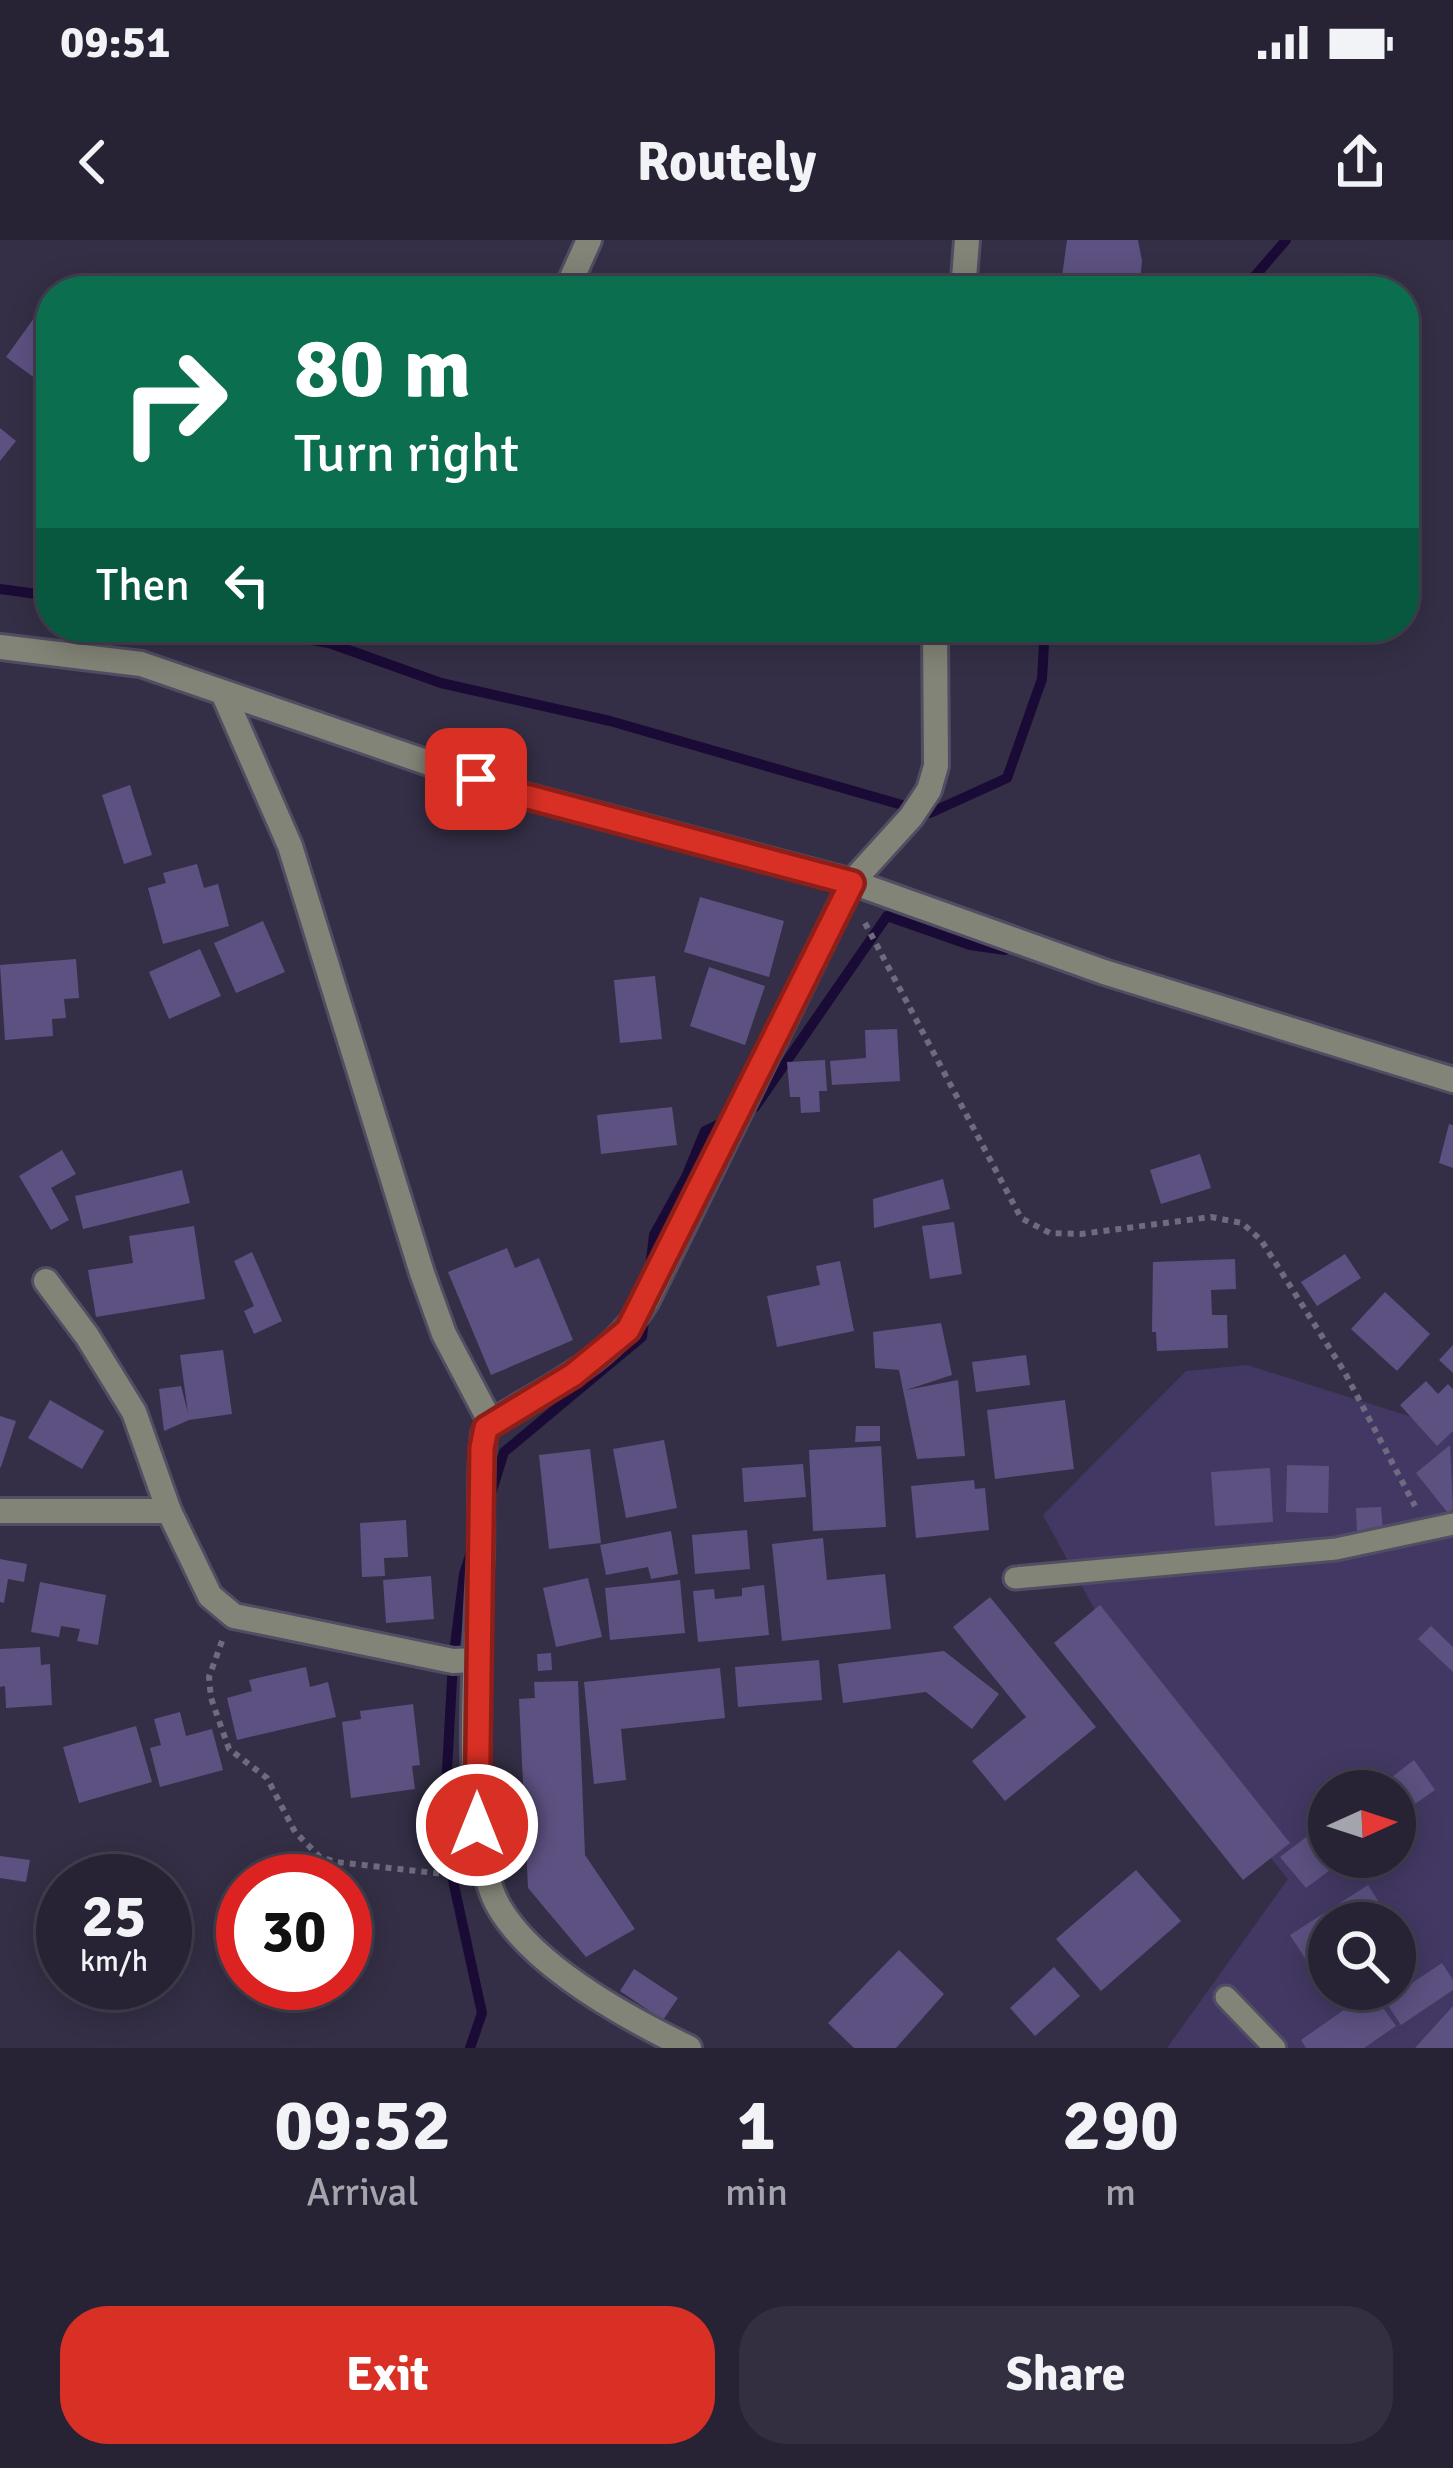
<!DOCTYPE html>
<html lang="en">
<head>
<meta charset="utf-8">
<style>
  :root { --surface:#272334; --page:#332f40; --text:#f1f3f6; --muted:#a4a4ac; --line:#43404f; --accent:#d93025 }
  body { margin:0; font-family:Signika,sans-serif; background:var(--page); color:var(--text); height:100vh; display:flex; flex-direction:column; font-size:45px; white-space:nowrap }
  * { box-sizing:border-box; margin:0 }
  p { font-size:39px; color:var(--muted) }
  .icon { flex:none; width:66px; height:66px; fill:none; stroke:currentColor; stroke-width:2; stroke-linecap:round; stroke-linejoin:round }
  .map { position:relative; height:1808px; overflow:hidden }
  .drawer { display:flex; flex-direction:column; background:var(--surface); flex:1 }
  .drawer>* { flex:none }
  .guide { position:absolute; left:36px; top:36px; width:1383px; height:366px; border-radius:48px; box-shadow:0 6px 30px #0003,0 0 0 3px var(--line); background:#0b6e4f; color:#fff; overflow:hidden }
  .needle { width:78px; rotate:87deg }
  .controls { position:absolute; left:1308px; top:1530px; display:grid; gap:24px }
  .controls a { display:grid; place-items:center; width:108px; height:108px; border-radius:50%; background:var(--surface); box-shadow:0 6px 30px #0003,0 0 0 3px var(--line); font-size:60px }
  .speed { position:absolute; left:36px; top:1614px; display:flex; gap:24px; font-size:60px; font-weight:700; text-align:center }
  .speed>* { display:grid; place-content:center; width:156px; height:156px; border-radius:50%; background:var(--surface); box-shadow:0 6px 30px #0003,0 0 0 3px var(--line); line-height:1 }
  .speed small { font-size:30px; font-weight:400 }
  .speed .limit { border:18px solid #d22; background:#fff; color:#111 }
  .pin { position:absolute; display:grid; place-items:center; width:102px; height:102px; color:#fff; margin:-51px; border-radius:24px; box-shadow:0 6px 18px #0006 }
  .me { position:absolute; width:132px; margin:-66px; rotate:0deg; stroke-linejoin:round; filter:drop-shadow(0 0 9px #0008) }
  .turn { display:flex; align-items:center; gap:42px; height:252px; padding:0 60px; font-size:54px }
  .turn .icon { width:156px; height:156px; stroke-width:2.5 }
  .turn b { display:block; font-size:84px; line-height:102px }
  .then { display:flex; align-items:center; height:114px; padding:0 60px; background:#0003; gap:24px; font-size:45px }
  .eta { display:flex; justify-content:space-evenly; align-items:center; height:204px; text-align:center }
  .eta b { font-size:72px; font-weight:700; line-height:84px }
  .cta { display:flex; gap:24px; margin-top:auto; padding:24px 60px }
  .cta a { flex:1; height:138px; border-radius:48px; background:var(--accent); color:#fff; font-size:48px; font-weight:700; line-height:138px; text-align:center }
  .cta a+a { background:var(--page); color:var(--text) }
  .status { display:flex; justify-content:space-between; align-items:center; height:84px; padding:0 60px; background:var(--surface); direction:ltr }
  .status svg { height:33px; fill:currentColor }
  header { display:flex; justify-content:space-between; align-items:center; height:156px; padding:0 60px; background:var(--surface); font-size:54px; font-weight:700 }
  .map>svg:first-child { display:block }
</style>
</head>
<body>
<div class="status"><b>09:51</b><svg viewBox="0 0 49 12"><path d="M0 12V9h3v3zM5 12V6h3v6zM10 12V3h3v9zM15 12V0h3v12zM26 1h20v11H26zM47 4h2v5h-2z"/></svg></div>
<header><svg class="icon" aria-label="back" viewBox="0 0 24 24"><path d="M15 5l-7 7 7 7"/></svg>Routely<svg class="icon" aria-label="share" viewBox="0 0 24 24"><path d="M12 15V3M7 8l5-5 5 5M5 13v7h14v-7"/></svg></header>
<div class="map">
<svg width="1453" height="1808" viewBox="0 0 1453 1808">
  <rect width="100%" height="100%" fill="#342f46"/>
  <path fill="#433863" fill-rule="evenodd" d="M1247,1125L1453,1190V1808H1167L1288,1639L1149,1469L1043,1275L1186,1131ZM1329,1551H1395V1617H1329ZM1329,1683H1395V1749H1329Z"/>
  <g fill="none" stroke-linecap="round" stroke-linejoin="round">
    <g stroke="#1a0b36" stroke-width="10">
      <polyline points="1242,51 1286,0"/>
      <polyline points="0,349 51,356"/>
      <polyline points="234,387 329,403 441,443 610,481 930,573 1007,538 1042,439 1045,387"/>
      <polyline points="747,871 755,867 887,676 970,705 1005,710"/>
      <polyline points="649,1037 654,995 686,937 705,891 730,879"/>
      <polyline points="490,1257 504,1212 642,1097 645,1073"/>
      <polyline points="470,1808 482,1773 452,1636 446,1549 453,1421 464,1334 472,1309"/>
    </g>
  </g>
  <g fill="#5d5182">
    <polygon points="1067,0 1138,0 1142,21 1139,51 1060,51"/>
    <polygon points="118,36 120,51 76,51 75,41"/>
    <polygon points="42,67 51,74 51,150 6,117"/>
    <polygon points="0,188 16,201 0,221"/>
    <polygon points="130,545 152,615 124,624 102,555"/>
    <polygon points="197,624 204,648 218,644 229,686 163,704 148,648 166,643 163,633"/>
    <polygon points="700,657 784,681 769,737 684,712"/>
    <polygon points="263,681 285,732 236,753 214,703"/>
    <polygon points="200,709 221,756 169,779 149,732"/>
    <polygon points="76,719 79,758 64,759 66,778 52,779 53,796 5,800 0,725"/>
    <polygon points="709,727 765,746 745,805 690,786"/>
    <polygon points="655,736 662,799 620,803 614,740"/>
    <polygon points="897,789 900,841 832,845 830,821 866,818 865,790"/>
    <polygon points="825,820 827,851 819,851 820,872 801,873 800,857 790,857 787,822"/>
    <polygon points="672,867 677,905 601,914 597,875"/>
    <polygon points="1449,884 1453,885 1453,928 1439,923"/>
    <polygon points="62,910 76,934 51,948 69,980 51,990 19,936"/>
    <polygon points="1200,914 1211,948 1161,964 1150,930"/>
    <polygon points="182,930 190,963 83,989 75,956"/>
    <polygon points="943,939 950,969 874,988 873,959"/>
    <polygon points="954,982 962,1034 930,1039 922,986"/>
    <polygon points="194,986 205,1059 96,1077 88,1030 133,1023 129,996"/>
    <polygon points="507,1008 515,1028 539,1018 573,1100 491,1135 448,1032"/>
    <polygon points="252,1012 282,1081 254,1094 244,1071 254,1066 234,1021"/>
    <polygon points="1345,1014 1361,1038 1317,1066 1301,1042"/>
    <polygon points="1235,1019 1236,1049 1211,1050 1212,1075 1227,1075 1228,1108 1157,1111 1156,1092 1152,1092 1153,1022"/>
    <polygon points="840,1021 854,1091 777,1107 767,1056 820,1045 816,1026"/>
    <polygon points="1385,1052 1430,1094 1397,1131 1351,1089"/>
    <polygon points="941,1083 952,1135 906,1150 958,1140 965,1216 917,1219 899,1130 875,1128 873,1092"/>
    <polygon points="1453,1105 1453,1133 1439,1120"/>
    <polygon points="223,1110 232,1174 189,1180 164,1191 159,1149 181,1146 188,1173 180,1115"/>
    <polygon points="1026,1115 1030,1145 976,1152 972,1122"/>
    <polygon points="1426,1141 1438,1154 1448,1144 1453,1149 1453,1191 1437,1206 1400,1165"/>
    <polygon points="50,1160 104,1191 82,1229 28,1198"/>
    <polygon points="1065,1160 1074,1229 995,1239 987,1170"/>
    <polygon points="0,1176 16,1181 1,1227 0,1227"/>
    <polygon points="856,1186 880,1186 880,1201 855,1202"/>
    <polygon points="664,1200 677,1268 626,1278 613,1209"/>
    <polygon points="1450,1205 1453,1269 1448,1273 1416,1233"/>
    <polygon points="881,1206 886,1287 813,1291 809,1210"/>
    <polygon points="590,1209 601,1303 549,1309 539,1215"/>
    <polygon points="803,1224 806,1257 744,1262 742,1228"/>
    <polygon points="1287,1225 1329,1226 1328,1273 1286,1272"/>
    <polygon points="1270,1228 1273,1282 1215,1286 1211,1232"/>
    <polygon points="974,1240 975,1249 985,1248 989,1290 916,1298 911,1246"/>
    <polygon points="1381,1267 1383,1292 1357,1292 1356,1268"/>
    <polygon points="406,1280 408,1317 384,1318 385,1336 362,1337 360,1283"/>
    <polygon points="747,1290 750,1329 695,1334 692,1295"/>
    <polygon points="671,1291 678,1334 651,1339 648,1327 606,1335 600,1305"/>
    <polygon points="823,1298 827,1340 885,1334 891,1389 782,1401 772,1304"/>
    <polygon points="0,1319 27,1324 24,1342 8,1339 4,1363 0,1362"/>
    <polygon points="431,1336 434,1379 386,1383 383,1340"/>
    <polygon points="588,1338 602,1397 556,1407 543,1348"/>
    <polygon points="680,1340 685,1393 610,1400 605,1348"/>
    <polygon points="40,1342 106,1355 98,1405 77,1401 80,1389 61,1386 59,1397 31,1392"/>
    <polygon points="764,1345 769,1395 698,1402 693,1351 714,1349 715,1359 742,1356 742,1348"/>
    <polygon points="990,1357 1096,1487 1005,1561 972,1521 1026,1477 953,1387"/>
    <polygon points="1100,1365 1290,1603 1243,1640 1054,1403"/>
    <polygon points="1431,1386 1453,1407 1453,1432 1418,1399"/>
    <polygon points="40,1407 41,1425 50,1424 52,1465 6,1468 5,1446 0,1447 0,1409"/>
    <polygon points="944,1411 999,1454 972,1489 926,1452 843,1463 838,1424"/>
    <polygon points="551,1413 552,1430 538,1431 537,1414"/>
    <polygon points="819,1420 822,1460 738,1467 735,1427"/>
    <polygon points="306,1427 310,1447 328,1442 336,1477 237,1500 227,1458 252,1451 249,1440"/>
    <polygon points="720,1428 725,1478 621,1489 626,1540 594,1544 584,1442"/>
    <polygon points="578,1441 585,1615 635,1689 586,1717 528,1648 519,1459 535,1458 534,1442"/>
    <polygon points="413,1464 420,1525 412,1526 415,1549 351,1558 342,1482 361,1479 360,1471"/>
    <polygon points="180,1472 186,1496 212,1489 223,1530 160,1547 150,1508 161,1505 154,1479"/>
    <polygon points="136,1486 152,1542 79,1563 63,1507"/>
    <polygon points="1414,1520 1435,1550 1412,1566 1392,1537"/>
    <polygon points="1313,1592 1334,1627 1306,1648 1280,1617"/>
    <polygon points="0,1616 30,1620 26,1642 0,1638"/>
    <polygon points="1136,1630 1181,1681 1101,1751 1056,1699"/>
    <polygon points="1368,1645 1392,1683 1329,1683 1329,1749 1348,1749 1332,1760 1290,1695"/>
    <polygon points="1395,1688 1409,1710 1395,1719"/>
    <polygon points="899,1710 944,1754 896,1808 854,1808 828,1783"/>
    <polygon points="1442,1723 1453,1740 1453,1750 1401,1785 1385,1761"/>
    <polygon points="1054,1727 1080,1756 1035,1796 1010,1768"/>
    <polygon points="634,1729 678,1758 663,1780 620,1751"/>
    <polygon points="1371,1751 1396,1786 1364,1808 1306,1808 1301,1800"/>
    <polygon points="1453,1766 1453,1808 1415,1808"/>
  </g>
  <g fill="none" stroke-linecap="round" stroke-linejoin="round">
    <g stroke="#514d62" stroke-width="27">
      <g id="service">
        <polyline points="1015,1338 1336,1309 1453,1284"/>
        <polyline points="1226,1757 1275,1808"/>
      </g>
    </g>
    <g stroke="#514d62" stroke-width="30">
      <g id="minor">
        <polyline points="566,51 589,0"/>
        <polyline points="963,51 967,0"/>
        <polyline points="0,407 141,424 522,555 852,642 1104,732 1453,840"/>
        <polyline points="224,455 290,606 422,1033 444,1094 491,1183"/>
        <polyline points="46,1041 87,1096 134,1172 169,1271 210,1356 234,1376 453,1421 477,1420"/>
        <polyline points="0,1271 169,1271"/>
        <path d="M689,1808C627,1778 534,1727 499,1667C460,1600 477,1395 481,1313C482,1273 479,1233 484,1194L491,1183C550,1146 609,1123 647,1060L852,642L911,577L929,550L936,526L935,387"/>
      </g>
    </g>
    <g stroke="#6f6b7f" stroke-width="6" stroke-dasharray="6 6" stroke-linecap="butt">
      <polyline points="865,683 1021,978 1050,993 1081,994 1211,977 1242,983 1261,1000 1344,1131 1415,1266"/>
      <polyline points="222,1401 209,1437 211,1458 229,1509 267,1538 295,1592 320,1617 336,1622 462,1636"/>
    </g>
    <use href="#service" stroke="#828477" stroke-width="21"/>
    <use href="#minor" stroke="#828477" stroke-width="24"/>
  </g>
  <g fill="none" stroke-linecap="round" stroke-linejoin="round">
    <g stroke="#8d1f18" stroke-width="30">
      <polyline id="route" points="476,539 521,555 852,643 628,1090 573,1135 486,1188 482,1208 477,1585"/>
    </g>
    <use href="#route" stroke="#d93025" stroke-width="21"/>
  </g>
</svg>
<div class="controls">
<a><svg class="needle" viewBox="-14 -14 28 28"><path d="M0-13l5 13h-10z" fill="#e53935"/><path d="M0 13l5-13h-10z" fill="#a4a4ac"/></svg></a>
<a><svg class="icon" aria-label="search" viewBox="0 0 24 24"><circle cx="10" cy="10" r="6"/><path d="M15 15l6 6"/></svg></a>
</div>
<div class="speed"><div>25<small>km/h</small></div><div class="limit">30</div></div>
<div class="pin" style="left:476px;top:539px;background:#d93025"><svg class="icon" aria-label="arrive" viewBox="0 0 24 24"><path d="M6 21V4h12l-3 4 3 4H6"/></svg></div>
<svg class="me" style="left:477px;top:1585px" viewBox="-20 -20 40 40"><circle r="17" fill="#d93025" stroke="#fff" stroke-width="3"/><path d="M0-11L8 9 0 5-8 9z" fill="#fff"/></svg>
<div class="guide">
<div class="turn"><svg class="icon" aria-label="right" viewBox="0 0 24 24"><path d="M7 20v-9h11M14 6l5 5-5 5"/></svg><div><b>80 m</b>Turn right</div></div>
<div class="then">Then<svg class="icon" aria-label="left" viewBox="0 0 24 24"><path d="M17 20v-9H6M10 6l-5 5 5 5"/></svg></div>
</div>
</div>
<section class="drawer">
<div class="eta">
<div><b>09:52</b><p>Arrival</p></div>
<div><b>1</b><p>min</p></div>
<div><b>290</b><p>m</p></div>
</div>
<div class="cta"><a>Exit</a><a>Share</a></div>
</section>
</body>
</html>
